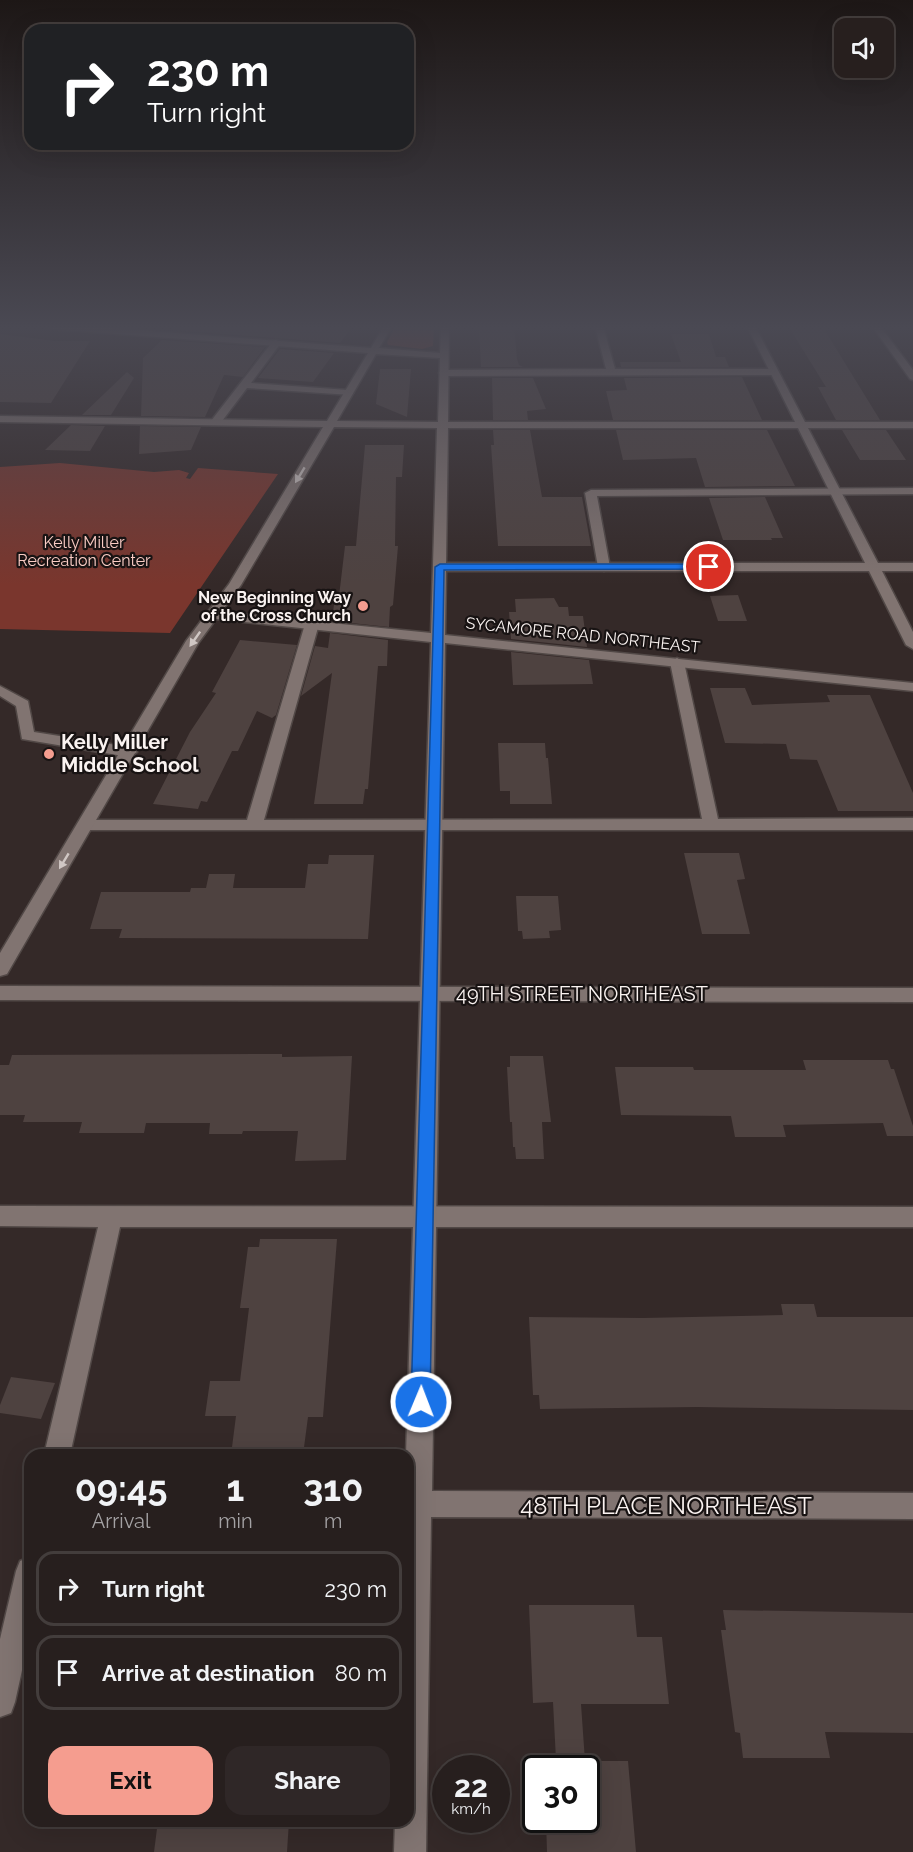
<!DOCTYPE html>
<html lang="en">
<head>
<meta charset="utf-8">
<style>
  :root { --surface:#271f1e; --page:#2f2727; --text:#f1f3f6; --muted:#a4a2a4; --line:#433d3c; --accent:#f59d8f }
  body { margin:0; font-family:Raleway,sans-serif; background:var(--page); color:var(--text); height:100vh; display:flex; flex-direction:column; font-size:22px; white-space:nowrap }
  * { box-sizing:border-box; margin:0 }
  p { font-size:20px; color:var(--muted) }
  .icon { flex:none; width:33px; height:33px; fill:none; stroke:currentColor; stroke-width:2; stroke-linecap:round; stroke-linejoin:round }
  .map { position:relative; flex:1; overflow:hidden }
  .sheet { position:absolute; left:24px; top:1449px; width:390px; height:378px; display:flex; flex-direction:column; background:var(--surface); border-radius:18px; box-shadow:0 6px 24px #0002,0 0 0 2px var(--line) }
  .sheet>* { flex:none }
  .hud { position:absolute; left:24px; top:24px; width:390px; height:126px; border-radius:18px; box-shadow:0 6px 24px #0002,0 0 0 2px var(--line); background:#202124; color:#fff; overflow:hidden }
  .fabs { position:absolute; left:834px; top:18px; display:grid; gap:12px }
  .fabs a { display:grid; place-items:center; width:60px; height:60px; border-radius:12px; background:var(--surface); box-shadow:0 6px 24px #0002,0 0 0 2px var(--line); font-size:30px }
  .speed { position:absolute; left:432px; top:1755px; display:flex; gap:12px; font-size:30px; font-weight:700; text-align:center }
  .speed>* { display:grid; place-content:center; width:78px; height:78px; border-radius:50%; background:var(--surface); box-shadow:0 6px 24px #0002,0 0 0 2px var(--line); line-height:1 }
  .speed small { font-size:15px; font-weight:400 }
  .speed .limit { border:3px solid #111; border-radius:9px; background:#fff; color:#111 }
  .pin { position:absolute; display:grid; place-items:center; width:51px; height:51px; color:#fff; margin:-26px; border:3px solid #fff; border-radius:50%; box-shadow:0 2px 6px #0007 }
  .me { position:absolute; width:66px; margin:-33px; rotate:1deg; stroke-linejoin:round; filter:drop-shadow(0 0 4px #0008) }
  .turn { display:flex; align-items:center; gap:21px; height:126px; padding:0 24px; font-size:27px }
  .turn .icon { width:78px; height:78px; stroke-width:2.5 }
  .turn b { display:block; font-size:42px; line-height:51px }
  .eta { display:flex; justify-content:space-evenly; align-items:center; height:102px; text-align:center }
  .eta b { font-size:36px; font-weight:700; line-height:42px }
  .primary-button { display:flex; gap:12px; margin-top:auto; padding:12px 24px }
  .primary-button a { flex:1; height:69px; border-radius:18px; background:var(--accent); color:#111; font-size:24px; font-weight:700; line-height:69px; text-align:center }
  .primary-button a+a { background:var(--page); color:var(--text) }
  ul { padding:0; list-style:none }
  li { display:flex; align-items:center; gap:18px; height:75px; margin:0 12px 9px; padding:0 12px; border:3px solid var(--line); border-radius:18px }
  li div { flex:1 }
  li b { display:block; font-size:22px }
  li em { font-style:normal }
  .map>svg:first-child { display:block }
</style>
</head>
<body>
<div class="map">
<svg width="913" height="1852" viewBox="0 0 913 1852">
  <rect width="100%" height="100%" fill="#342928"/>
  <g fill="#7a362d">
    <polygon points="396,326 434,326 433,346 422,349 388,345 387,342"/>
    <polygon points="60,463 154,472 179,470 189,473 186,478 190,479 198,468 278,474 170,633 0,629 0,467"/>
  </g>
  <g fill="#4e4240">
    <polygon points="177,326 315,326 351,329 340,343 172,330"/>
    <polygon points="479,326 514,326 517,359 519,365 523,367 481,367"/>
    <polygon points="790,329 824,329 880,420 836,420 818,387 826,387"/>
    <polygon points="0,334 55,341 90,341 51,403 0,402"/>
    <polygon points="671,334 709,334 716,357 725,357 729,367 621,367 620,362 681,362"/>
    <polygon points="162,340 265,347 243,377 224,375 205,417 141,416 143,358"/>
    <polygon points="280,349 334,353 313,382 258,378"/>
    <polygon points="380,369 411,369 407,417 376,404"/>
    <polygon points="127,372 134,378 111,415 82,415"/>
    <polygon points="742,377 762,420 613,420 606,391 627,390 624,378"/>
    <polygon points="492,378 533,378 546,409 527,411 528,420 493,420"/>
    <polygon points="71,425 105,426 90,451 45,450"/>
    <polygon points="140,426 201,427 191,450 139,454"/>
    <polygon points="493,430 530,430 542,497 582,497 591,546 498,546 491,445 494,445"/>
    <polygon points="616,430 767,430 795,486 705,487 696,458 623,460"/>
    <polygon points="842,430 886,430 906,460 860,460"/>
    <polygon points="365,445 404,445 402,477 396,477 395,546 398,546 393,605 390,607 389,627 332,621 335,596 339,596 345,546 356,546"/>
    <polygon points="765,497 783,538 771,538 772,540 723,540 709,498"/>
    <polygon points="738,595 747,621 718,621 710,596"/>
    <polygon points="554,598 559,607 568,607 569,616 583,616 587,647 511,639 509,612 516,612 515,599"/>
    <polygon points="330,633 388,640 387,666 378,666 368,789 365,789 363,804 314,804 332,673 301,696 315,646 328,648"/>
    <polygon points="240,640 297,645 276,715 272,718 257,711 238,751 232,751 207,802 201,801 198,809 153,804 190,732 216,693 212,692"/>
    <polygon points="511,652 589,660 593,684 513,685"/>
    <polygon points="710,688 745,688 752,705 830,702 827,695 870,695 913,793 913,811 838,811 817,760 790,759 786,744 725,743"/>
    <polygon points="498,743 545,743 546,758 548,758 552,804 510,804 510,791 500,791"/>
    <polygon points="684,853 739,853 745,879 737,880 750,934 702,934"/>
    <polygon points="329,855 374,855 368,939 119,938 122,929 90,929 101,892 190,892 191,888 206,888 209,874 235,874 233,888 305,888 308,864 328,864"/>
    <polygon points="516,896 558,896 561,930 549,931 550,938 523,939 522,931 518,931"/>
    <polygon points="282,1054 282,1057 352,1056 346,1160 295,1161 298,1131 243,1131 242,1134 209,1134 210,1123 146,1123 144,1133 79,1133 82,1122 23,1122 25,1115 0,1115 0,1065 9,1065 12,1055"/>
    <polygon points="510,1056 543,1056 551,1122 542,1122 544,1159 516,1159 515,1147 513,1147 512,1122 510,1122 507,1067 510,1067"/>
    <polygon points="803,1060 888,1060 891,1069 894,1069 913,1126 913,1136 887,1136 883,1123 783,1125 786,1137 735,1137 731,1116 621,1115 615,1067 693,1067 694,1070 806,1070"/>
    <polygon points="260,1239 337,1239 323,1417 308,1417 303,1455 231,1455 236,1416 205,1416 210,1381 240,1381 249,1308 240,1308 248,1247 259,1247"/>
    <polygon points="781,1304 814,1304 817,1317 913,1317 913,1410 697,1407 540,1409 539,1395 533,1395 529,1317 643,1318 783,1315"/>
    <polygon points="11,1377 55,1383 41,1419 0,1413 0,1405"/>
    <polygon points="529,1605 634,1605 637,1637 662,1637 669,1704 581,1704 585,1761 628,1761 636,1852 547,1852 546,1820 586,1820 586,1768 543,1768 543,1760 556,1760 553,1702 533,1703"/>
    <polygon points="723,1610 913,1613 913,1733 825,1732 830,1758 743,1758 740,1733 735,1732 721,1630 726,1630"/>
    <polygon points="158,1821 289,1821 287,1852 154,1852"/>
  </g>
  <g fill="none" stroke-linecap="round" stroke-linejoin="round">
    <g stroke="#514846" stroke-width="3">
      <g id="lane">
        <polygon points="595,326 603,326 615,369 774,369 779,372 774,375 444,376 439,373 444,370 606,369"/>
        <polygon points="872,326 880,326 913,370 913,380 910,379"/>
        <polygon points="276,340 281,343 251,383 348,390 353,393 351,395 247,388 219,425 211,425 211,421 273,341"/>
        <polygon points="913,488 913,494 597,496 610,567 604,571 598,567 585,493 591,490"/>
        <polygon points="312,620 319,624 264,820 702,819 670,662 677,658 684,662 718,819 913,818 913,830 79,830 77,826 79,822 85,820 247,820 305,624"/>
        <polygon points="0,686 28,701 34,732 129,747 137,752 129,757 22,739 16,706 0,696"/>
        <polygon points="0,1206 913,1207 913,1227 120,1227 70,1455 44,1455 98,1227 0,1226"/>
        <polygon points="30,1557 30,1634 15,1702 11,1713 0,1717 0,1639 16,1571 20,1561"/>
      </g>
    </g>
    <g stroke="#514846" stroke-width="3">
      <path id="street" d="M47,326H85L371,348L384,326H392L379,348L440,353L441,326H449L448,422H795L747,326H755L805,422H913V428H808L878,563H913V571H882L913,632V649L906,645L869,571H446L445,635L913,683V691L445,643L432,1491L913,1493V1519L431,1517L426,1852H394L395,1821H408V1455H406L431,642L216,619L199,642L7,974L0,976V953L186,641L229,584L323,427L0,422V416L327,421L368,353L51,329ZM376,354L440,358L438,422L337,421ZM334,427L437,428L431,633L221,612L241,585ZM448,428H798L865,563H446Z"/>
    </g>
    <g stroke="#514846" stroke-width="3">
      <polygon id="secondary" points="0,986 913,988 913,1002 0,1000"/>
    </g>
    <use href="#lane" fill="#817471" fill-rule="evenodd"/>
    <use href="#street" fill="#817471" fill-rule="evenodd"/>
    <use href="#secondary" fill="#817471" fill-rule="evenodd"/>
  </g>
  <defs><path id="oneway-solid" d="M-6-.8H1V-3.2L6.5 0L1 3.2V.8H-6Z" transform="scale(1.5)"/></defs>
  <g fill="#d0c7c4">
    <use href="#oneway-solid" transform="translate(300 475) rotate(121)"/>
    <use href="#oneway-solid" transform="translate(195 639) rotate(125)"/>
    <use href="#oneway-solid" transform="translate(64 861) rotate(121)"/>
  </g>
  <linearGradient id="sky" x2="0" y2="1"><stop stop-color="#1d1716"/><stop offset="0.56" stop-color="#4a4953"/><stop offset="1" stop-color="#4a4953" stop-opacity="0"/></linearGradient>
  <rect width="913" height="585" fill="url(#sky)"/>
  <polygon fill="#1a73e8" stroke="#114b97" stroke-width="1.5" points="709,564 713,565 713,569 444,570 430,1402 428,1408 421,1411 414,1408 411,1402 435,567 440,564"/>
  <g fill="#f59d8f" stroke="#181313" stroke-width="2">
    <circle cx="363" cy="606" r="6"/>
    <circle cx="49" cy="754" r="6"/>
  </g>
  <g text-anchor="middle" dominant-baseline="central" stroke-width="4.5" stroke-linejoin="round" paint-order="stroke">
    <g font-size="16" fill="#faccc4" stroke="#181313">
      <text x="84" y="542">Kelly Miller<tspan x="84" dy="18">Recreation Center</tspan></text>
    </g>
    <g font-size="16" font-weight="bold" fill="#faf3f1" stroke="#181313" text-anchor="end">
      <text x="351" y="597">New Beginning Way<tspan x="351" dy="18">of the Cross Church</tspan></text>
    </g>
    <g font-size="16" fill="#faf3f1" stroke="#181313">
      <text transform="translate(583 635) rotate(6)">SYCAMORE ROAD NORTHEAST</text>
    </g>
    <g font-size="20" font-weight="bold" fill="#faf3f1" stroke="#181313" text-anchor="start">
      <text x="61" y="742">Kelly Miller<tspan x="61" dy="23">Middle School</tspan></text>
    </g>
    <g font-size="20" fill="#faf3f1" stroke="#181313">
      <text x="582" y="994">49TH STREET NORTHEAST</text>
    </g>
    <g font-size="24" fill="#faf3f1" stroke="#181313">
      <text x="666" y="1505">48TH PLACE NORTHEAST</text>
    </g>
  </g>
</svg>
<div class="fabs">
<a><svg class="icon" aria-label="sound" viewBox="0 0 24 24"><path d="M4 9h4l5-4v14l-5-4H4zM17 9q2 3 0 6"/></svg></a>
</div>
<div class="speed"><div>22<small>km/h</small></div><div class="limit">30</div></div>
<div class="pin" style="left:709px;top:567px;background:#d93025"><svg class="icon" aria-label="arrive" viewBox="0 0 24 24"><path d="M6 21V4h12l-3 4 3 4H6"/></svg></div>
<svg class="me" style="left:421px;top:1402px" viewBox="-20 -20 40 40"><circle r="17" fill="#1a73e8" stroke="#fff" stroke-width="3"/><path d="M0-11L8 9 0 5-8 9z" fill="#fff"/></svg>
<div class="hud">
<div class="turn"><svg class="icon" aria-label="right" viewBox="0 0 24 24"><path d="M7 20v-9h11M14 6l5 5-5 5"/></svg><div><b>230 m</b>Turn right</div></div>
</div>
<section class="sheet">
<div class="eta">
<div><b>09:45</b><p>Arrival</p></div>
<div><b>1</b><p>min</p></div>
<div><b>310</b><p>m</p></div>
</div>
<ul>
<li><svg class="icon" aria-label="right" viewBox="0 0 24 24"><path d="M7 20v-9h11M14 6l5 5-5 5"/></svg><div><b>Turn right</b></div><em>230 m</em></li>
<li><svg class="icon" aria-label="arrive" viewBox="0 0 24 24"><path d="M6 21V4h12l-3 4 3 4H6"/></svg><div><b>Arrive at destination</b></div><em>80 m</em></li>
</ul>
<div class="primary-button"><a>Exit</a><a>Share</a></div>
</section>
</div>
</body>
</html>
